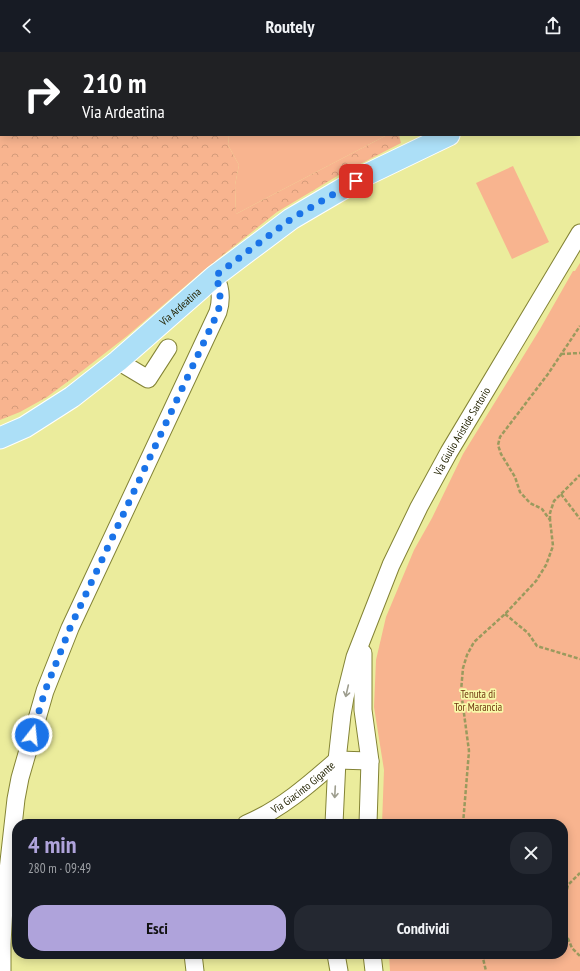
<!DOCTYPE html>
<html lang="it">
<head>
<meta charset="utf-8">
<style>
  :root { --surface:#171b24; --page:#242831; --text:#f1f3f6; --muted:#9ea1a6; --accent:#afa3db }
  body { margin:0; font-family:"PT Sans Narrow",sans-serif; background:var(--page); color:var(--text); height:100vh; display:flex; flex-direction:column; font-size:15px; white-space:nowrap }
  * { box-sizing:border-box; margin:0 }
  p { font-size:13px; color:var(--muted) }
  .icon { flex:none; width:22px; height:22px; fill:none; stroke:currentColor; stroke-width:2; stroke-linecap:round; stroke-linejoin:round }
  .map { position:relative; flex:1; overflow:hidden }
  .drawer { position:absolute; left:12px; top:767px; width:556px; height:140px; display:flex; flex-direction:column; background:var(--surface); border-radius:16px; box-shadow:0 2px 10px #0003 }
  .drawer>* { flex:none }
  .guide { position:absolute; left:0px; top:0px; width:580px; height:84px; box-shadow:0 2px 10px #0003; background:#202124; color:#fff; overflow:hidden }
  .pin { position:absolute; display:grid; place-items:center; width:34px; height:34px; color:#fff; margin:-17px; border-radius:8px; box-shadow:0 2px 6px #0006 }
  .me { position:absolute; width:44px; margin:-22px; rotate:16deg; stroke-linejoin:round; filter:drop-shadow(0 0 3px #0008) }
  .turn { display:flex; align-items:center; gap:14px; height:84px; padding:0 16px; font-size:18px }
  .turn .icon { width:52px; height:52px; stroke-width:2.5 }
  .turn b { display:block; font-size:28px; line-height:34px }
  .round { display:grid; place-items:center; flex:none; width:42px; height:42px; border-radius:16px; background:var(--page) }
  .headline { display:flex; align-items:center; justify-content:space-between; height:68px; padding:0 16px }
  h1 { font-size:24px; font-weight:700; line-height:30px; color:var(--accent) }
  .button { display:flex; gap:8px; margin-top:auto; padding:8px 16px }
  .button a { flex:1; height:46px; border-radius:16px; background:var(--accent); color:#111; font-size:16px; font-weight:700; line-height:46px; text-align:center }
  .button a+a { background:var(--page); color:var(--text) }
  header { display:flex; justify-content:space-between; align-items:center; height:52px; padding:0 16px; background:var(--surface); font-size:18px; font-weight:700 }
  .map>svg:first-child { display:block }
</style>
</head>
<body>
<header><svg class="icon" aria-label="back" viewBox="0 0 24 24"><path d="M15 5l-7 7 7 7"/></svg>Routely<svg class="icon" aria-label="share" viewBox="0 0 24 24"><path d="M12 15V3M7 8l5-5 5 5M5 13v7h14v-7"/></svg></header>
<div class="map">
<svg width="580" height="919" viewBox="0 0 580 919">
  <defs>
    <pattern id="forest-crowns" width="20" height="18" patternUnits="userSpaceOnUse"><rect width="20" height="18" fill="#f8b48f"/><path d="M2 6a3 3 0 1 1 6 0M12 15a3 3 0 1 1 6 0" fill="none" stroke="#d49b7a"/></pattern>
  </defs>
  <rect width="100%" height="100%" fill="#ebec9c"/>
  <g fill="#f8b48f">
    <polygon points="225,0 361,0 361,1 226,1"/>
    <polygon points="229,83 387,83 236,162 235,133 239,113 228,93"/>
    <polygon points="513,114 549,190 512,207 476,131"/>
    <polygon points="580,211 580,919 390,919 389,902 563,902 563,772 382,772 384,718 374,655 376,608 386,565 414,498 432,466 463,402 540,277 573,219 575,219"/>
  </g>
  <g fill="url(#forest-crowns)">
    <polygon points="0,0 225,0 226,1 1,1 0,18"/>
    <polygon points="380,0 580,0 580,7 579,7 579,1 379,1"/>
    <polygon points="0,48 1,83 229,83 228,93 239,113 235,133 236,162 387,83 399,83 401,91 339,123 277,160 204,218 127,284 82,319 47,345 20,360 0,368"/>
  </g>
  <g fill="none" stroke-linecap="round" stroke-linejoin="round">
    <g stroke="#838335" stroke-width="19">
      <g id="minor">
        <polyline points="118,309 148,327 168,296"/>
        <polyline points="363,601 363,658 370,709 368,772"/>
        <polyline points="337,708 370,709"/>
        <path id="s1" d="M246,772C280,758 310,732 337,708"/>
        <path id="s2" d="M334,772L337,708L342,663L345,645L355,605L391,513L419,455L449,400L580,181"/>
        <polyline points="193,902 195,919"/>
        <polyline points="336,902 339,919"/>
        <polyline points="372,902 374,919"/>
        <path d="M2,919V892L4,854L16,747L20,726L45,639L70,576L218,260C222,247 221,236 215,224"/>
      </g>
    </g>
    <g stroke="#fff" stroke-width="23">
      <g id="major">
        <polyline points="579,21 580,20"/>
        <path id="s3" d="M0,386L25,375L72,345L118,309L215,224L291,167L366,123L449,83"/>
      </g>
    </g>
    <g stroke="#9a9a5e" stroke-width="2.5" stroke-dasharray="4 2" stroke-linecap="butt">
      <polyline points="366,0 366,1"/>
      <polyline points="561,302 580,301"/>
      <polyline points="561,442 580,467"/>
      <polyline points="550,468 550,461 554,449 580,423"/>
      <polyline points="505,562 528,581 537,594 580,607"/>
      <polyline points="463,772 469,699 461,639 463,616 467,603 474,590 505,562 536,529 546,513 553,494 550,468 542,457 530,451 520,440 515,425 501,402 498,393 500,385 548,322 580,274"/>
      <polyline points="563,855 568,833 580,821"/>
      <polyline points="563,875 572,896 580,904"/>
      <polyline points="482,902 486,919"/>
    </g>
    <use href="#minor" stroke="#fff" stroke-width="17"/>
    <use href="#major" stroke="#acdff7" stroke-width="21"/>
  </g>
  <defs><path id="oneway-shaft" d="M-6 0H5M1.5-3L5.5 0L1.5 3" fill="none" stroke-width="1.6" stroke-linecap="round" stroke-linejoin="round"/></defs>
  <g stroke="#9d9d8e">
    <use href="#oneway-shaft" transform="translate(347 639) rotate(103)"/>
    <use href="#oneway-shaft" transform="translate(335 740) rotate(93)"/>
  </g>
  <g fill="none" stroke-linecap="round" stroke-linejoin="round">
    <path stroke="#1a73e8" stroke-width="7" stroke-dasharray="0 12.6" d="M32,683L45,639L70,576L218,260C221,247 221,236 215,224L291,167L356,129"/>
  </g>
  <g text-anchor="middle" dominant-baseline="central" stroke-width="3.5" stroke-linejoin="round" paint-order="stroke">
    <g font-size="11" fill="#252504" stroke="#f8faa9">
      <text stroke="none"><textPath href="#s3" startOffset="224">Via Ardeatina</textPath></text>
      <text stroke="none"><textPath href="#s2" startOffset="419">Via Giulio Aristide Sartorio</textPath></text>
      <text stroke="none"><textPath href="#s1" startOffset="68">Via Giacinto Gigante</textPath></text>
    </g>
    <g font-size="11" fill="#713711" stroke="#f8faa9">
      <text x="478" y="642">Tenuta di<tspan x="478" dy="13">Tor Marancia</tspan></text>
    </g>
  </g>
</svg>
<div class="pin" style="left:356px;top:129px;background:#d93025"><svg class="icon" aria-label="arrive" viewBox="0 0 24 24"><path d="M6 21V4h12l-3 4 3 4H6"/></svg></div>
<svg class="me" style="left:32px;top:683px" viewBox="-20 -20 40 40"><circle r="17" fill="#1a73e8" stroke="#fff" stroke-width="3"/><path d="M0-11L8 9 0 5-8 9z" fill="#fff"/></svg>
<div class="guide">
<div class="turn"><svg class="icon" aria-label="right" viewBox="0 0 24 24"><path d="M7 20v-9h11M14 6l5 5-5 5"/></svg><div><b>210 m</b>Via Ardeatina</div></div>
</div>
<section class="drawer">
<div class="headline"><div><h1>4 min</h1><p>280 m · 09:49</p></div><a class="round"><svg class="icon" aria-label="close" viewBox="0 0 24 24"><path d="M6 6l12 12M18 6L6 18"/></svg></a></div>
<div class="button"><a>Esci</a><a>Condividi</a></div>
</section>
</div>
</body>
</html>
